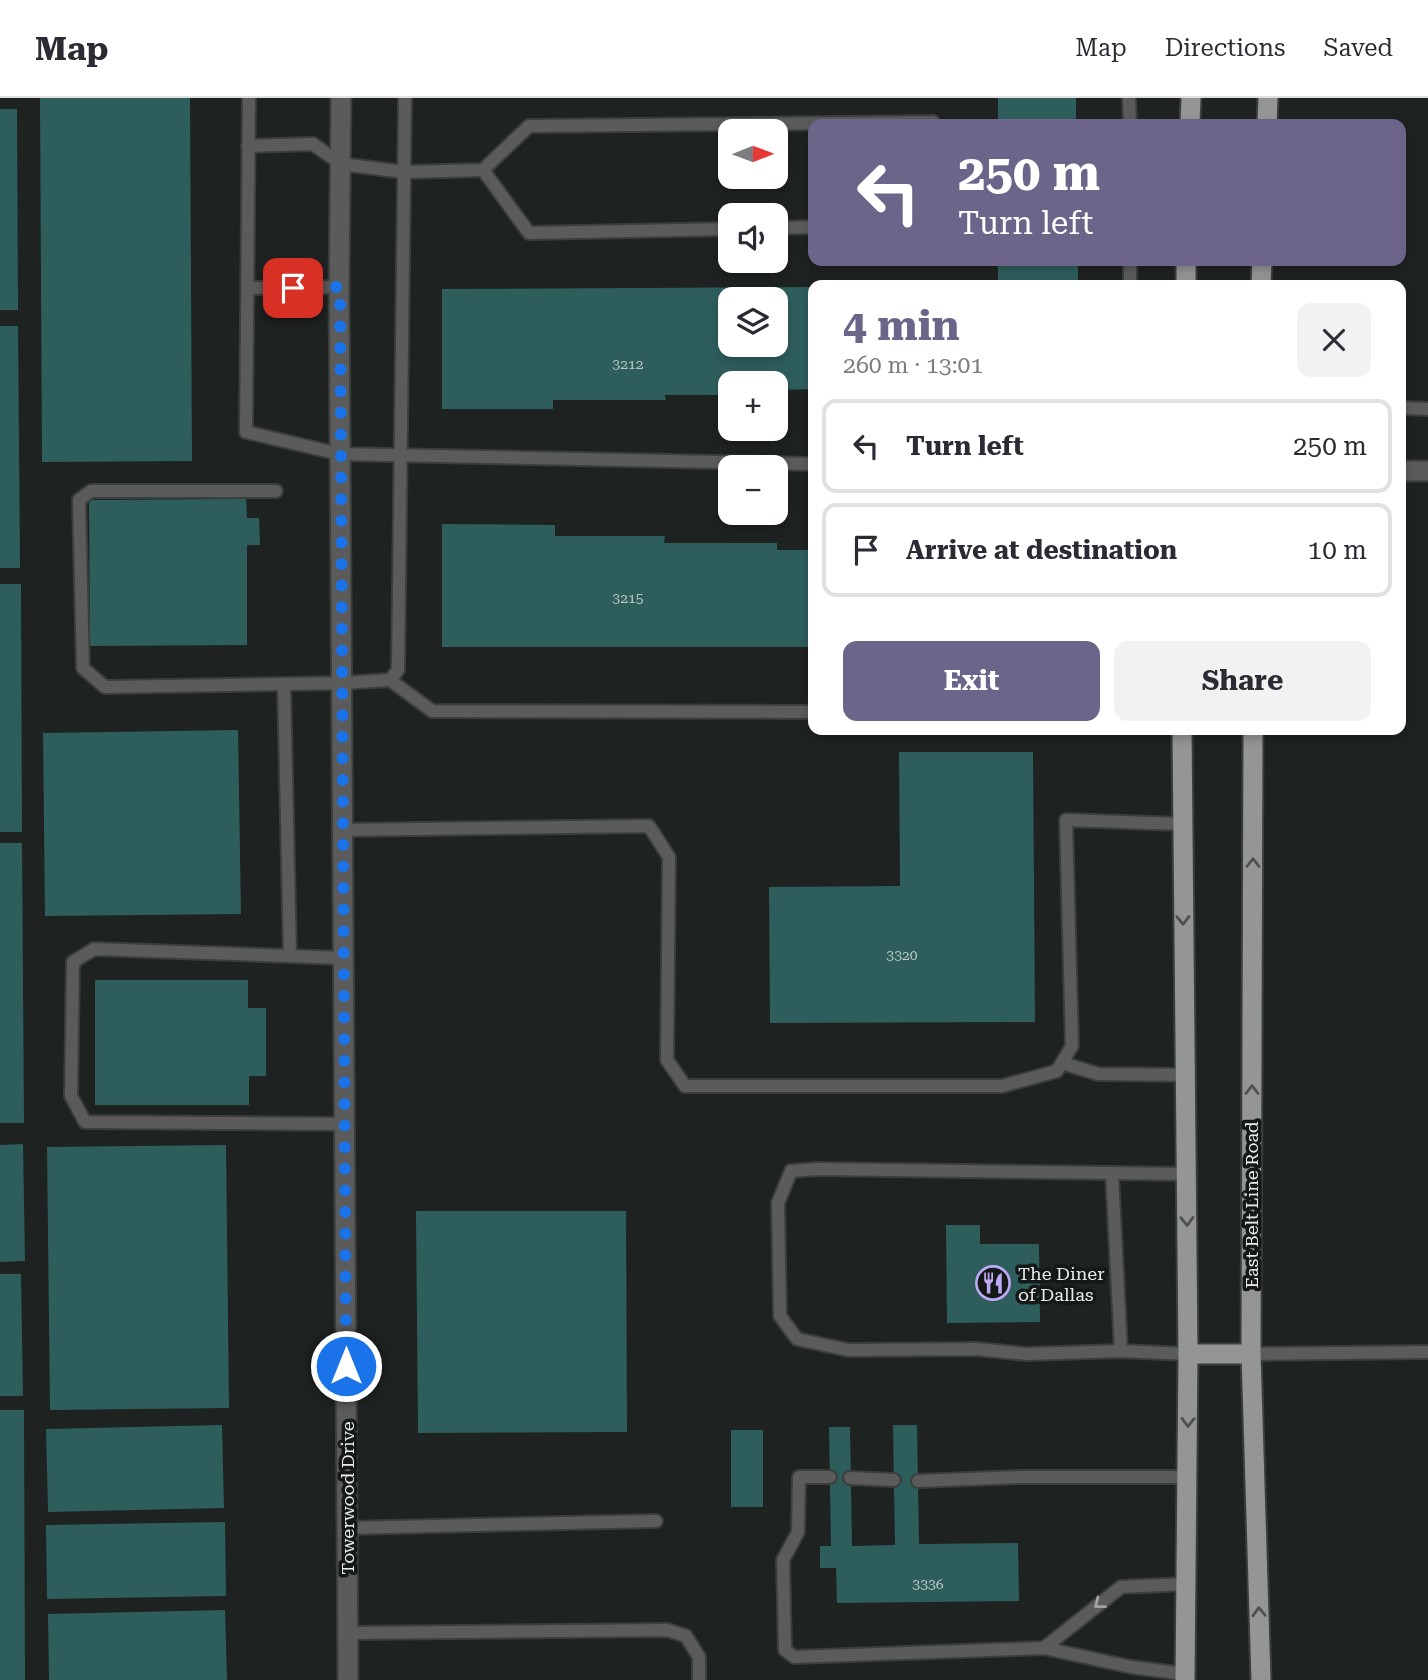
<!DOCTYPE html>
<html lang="en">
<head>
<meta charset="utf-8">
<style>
  :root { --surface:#fff; --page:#f2f2f3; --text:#2b2b33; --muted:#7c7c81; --line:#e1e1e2; --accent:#6d648a }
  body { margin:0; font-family:"Roboto Serif",serif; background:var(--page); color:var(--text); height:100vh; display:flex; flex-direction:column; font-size:26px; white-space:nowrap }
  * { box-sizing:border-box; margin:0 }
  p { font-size:23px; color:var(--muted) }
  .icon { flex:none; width:38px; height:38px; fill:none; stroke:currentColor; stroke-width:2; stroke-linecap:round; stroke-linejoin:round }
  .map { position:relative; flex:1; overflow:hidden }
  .details { position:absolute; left:808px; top:182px; width:598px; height:455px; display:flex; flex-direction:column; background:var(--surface); border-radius:14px; box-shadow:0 4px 10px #0003 }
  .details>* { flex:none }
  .banner { position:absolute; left:808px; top:21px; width:598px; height:147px; border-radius:14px; box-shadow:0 4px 10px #0003; background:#6d648a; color:#fff; overflow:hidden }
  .needle { width:46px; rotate:89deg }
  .buttons { position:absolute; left:718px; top:21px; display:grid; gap:14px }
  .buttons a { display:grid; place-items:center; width:70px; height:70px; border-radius:14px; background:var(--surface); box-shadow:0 4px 10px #0003; font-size:35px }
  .pin { position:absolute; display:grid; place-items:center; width:60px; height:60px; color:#fff; margin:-30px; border-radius:14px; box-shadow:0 4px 10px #0006 }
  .me { position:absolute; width:77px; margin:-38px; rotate:0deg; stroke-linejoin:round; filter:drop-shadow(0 0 5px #0008) }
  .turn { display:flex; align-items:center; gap:24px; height:147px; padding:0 35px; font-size:32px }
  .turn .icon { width:91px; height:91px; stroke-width:2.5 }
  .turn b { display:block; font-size:49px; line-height:60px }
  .round { display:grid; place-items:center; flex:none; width:74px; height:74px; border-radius:14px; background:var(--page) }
  .overview { display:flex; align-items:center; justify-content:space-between; height:119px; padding:0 35px }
  h1 { font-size:42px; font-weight:700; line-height:52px; color:var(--accent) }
  .primary-button { display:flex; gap:14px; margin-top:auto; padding:14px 35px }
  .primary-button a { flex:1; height:80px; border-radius:14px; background:var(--accent); color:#fff; font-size:28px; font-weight:700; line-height:80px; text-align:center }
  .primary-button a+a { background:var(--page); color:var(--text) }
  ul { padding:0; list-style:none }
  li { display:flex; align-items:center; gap:21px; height:94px; margin:0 14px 10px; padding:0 21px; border:4px solid var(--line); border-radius:14px }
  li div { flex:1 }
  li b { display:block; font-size:26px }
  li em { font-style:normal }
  header { display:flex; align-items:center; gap:42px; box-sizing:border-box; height:98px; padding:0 35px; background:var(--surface); border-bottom:2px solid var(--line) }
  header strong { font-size:33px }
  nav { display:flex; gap:38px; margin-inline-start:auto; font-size:24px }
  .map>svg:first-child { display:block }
</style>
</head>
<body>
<header>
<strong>Map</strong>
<nav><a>Map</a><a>Directions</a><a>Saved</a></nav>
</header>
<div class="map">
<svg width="1428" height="1582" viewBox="0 0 1428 1582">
  <rect width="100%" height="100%" fill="#1e2220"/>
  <g fill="#2e5e5c" fill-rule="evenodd">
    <polygon points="40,0 190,0 192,363 42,364"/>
    <rect x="998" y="0" width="78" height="26"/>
    <polygon points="0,11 17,11 18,212 0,212"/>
    <rect x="998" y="163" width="80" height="24"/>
    <path d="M814,189V291L778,292V297H775V285H730V297H665L666,302H553V311H442V191ZM730,201H775V247H730Z"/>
    <polygon points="0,228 18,228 20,470 0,470"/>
    <polygon points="246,401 247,420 259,420 260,447 247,447 247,547 90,548 89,402"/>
    <polygon points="442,426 555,427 555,438 665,438 664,445 777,445 777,452 814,452 814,549 442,549"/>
    <polygon points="0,486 21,486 22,734 0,734"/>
    <polygon points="238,632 241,816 45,818 43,635"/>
    <polygon points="899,654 1033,654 1035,924 770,925 769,789 900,788"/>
    <polygon points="0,745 22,745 24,1025 0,1025"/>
    <polygon points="95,882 248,882 248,910 266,910 266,978 249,978 249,1007 95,1007"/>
    <polygon points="23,1046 25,1163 0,1164 0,1047"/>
    <polygon points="226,1047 229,1310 50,1312 47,1049"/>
    <polygon points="416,1113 626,1113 627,1334 418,1335"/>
    <polygon points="946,1127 980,1127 980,1146 1039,1146 1040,1224 947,1225"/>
    <polygon points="0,1176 21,1176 23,1298 0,1298"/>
    <polygon points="0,1312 24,1312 25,1582 0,1582"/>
    <polygon points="222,1327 224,1410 48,1414 46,1331"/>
    <polygon points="893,1327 917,1327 919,1446 1018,1445 1019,1503 837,1505 836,1470 820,1470 820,1448 831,1448 829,1329 850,1329 852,1448 895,1447"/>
    <rect x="731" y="1332" width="32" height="77"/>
    <polygon points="225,1424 226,1498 47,1501 46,1427"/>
    <polygon points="225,1512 227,1582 49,1582 48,1516"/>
  </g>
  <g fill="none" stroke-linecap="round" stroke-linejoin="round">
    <g stroke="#3a3e3c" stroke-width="16">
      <g id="service">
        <polyline points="249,0 246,334 340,356 814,366"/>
        <polyline points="1129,0 1130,26"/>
        <polyline points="248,48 313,46 341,66 404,74 483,72 529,28 933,24 934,26"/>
        <polyline points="483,72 529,135 730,131"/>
        <polyline points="775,130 814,129"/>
        <polyline points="1130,163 1130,187"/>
        <polyline points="248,190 339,189"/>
        <polyline points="1406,310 1428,311"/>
        <polyline points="276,393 91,393 79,402 83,570 105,589 342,585 390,582 398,572 405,0"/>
        <polyline points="390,582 432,613 814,614"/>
        <polyline points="284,586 290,858"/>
        <polyline points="343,732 649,728 669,759 667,962 685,988 1002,988 1057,973 1072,948 1066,722 1181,726"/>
        <polyline points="343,860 94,851 73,864 71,998 85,1024 344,1026"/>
        <polyline points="1062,965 1098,976 1185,977"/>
        <polyline points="1112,1075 1121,1253"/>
        <polyline points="1187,1076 817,1071 791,1073 778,1105 780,1218 797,1241 848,1252 976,1251 1027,1256 1121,1253 1188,1256"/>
        <polyline points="1251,1256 1428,1254"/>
        <polyline points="830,1379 799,1379 798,1434 783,1462 785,1552 794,1559 1044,1550 1131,1569 1185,1576"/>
        <polyline points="850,1380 894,1382"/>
        <polyline points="918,1383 1020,1379 1187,1379"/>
        <polyline points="347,1430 656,1423"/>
        <polyline points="348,1535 667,1532 686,1538 699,1559 699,1582"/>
        <polyline points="1044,1550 1121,1489 1186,1486"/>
      </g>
    </g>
    <g stroke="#3a3e3c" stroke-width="23">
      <g id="minor">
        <polyline points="341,0 339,189 348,1582"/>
        <polyline points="1402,373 1428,373"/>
      </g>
    </g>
    <g stroke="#3a3e3c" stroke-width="23">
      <g id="primary">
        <polyline points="1190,26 1191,0"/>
        <polyline points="1267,26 1268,0"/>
        <polyline points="1186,187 1186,163"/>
        <polyline points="1261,187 1262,163"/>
        <polyline points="1182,632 1188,1256 1185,1582"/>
        <polyline points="1253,632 1251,1256 1261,1582"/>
        <polyline points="1188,1256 1251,1256"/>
      </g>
    </g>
    <use href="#service" stroke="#5a5b5a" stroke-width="12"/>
    <use href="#minor" stroke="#5a5b5a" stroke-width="19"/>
    <use href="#primary" stroke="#939692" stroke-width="19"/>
  </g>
  <defs><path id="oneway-chevron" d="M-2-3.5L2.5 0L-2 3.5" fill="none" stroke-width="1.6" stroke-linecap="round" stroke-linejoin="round" transform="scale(1.75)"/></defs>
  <g stroke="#4d514e">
    <use href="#oneway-chevron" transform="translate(1253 765) rotate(-90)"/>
    <use href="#oneway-chevron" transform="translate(1183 822) rotate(89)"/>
    <use href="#oneway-chevron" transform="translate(1252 992) rotate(-90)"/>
    <use href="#oneway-chevron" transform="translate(1187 1123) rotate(89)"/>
    <use href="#oneway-chevron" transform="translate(1188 1324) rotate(91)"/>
    <use href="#oneway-chevron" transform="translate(1259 1514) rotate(-92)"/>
  </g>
  <use stroke="#a2a4a2" href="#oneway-chevron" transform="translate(1099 1506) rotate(142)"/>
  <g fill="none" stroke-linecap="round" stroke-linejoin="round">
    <polyline stroke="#1a73e8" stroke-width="12" stroke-dasharray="0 21.6" points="293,190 340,189 346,1268"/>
  </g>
  <defs>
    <g id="restaurant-ring" transform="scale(1.75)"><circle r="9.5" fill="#141917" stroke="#bda9f5" stroke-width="1.5"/><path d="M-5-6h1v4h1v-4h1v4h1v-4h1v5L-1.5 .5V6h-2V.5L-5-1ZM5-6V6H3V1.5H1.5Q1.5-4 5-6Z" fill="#bda9f5"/></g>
  </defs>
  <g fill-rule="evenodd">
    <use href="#restaurant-ring" x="993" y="1185"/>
  </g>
  <g text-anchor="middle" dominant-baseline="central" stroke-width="7" stroke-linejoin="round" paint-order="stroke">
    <g font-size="14" fill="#bac8c6">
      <text x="628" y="266">3212</text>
      <text x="628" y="500">3215</text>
      <text x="902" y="857">3320</text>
      <text x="928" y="1486">3336</text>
    </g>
    <g font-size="18" fill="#e9ecea" stroke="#141917">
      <text transform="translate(1251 1107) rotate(-90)">East Belt Line Road</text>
      <text transform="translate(347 1400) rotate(-90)">Towerwood Drive</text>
    </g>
    <g font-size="18" fill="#e9ecea" stroke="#141917" text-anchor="start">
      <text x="1018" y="1175">The Diner<tspan x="1018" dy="21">of Dallas</tspan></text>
    </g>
  </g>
</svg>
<div class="buttons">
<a><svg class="needle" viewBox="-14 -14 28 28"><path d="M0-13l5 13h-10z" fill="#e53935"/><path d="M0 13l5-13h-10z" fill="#7c7c81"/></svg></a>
<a><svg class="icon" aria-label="sound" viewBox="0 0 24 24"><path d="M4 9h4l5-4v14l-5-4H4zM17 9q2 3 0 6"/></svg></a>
<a><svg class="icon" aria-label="layers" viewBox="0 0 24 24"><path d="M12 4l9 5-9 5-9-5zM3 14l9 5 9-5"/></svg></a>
<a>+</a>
<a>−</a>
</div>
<div class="pin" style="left:293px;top:190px;background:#d93025"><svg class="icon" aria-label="arrive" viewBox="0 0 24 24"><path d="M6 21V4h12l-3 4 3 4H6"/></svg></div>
<svg class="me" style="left:346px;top:1268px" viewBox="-20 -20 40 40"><circle r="17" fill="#1a73e8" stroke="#fff" stroke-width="3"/><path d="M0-11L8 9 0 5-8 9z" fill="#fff"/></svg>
<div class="banner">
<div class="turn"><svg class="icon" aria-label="left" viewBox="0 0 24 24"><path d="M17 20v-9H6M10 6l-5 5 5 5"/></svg><div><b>250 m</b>Turn left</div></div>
</div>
<section class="details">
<div class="overview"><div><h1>4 min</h1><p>260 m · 13:01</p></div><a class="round"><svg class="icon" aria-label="close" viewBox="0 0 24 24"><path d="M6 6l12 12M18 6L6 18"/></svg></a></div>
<ul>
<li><svg class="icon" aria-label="left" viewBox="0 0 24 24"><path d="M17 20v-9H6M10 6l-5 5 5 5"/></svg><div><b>Turn left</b></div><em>250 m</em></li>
<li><svg class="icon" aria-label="arrive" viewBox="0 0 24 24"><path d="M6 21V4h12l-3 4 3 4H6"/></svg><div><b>Arrive at destination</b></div><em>10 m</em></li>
</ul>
<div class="primary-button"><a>Exit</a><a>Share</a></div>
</section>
</div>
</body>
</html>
